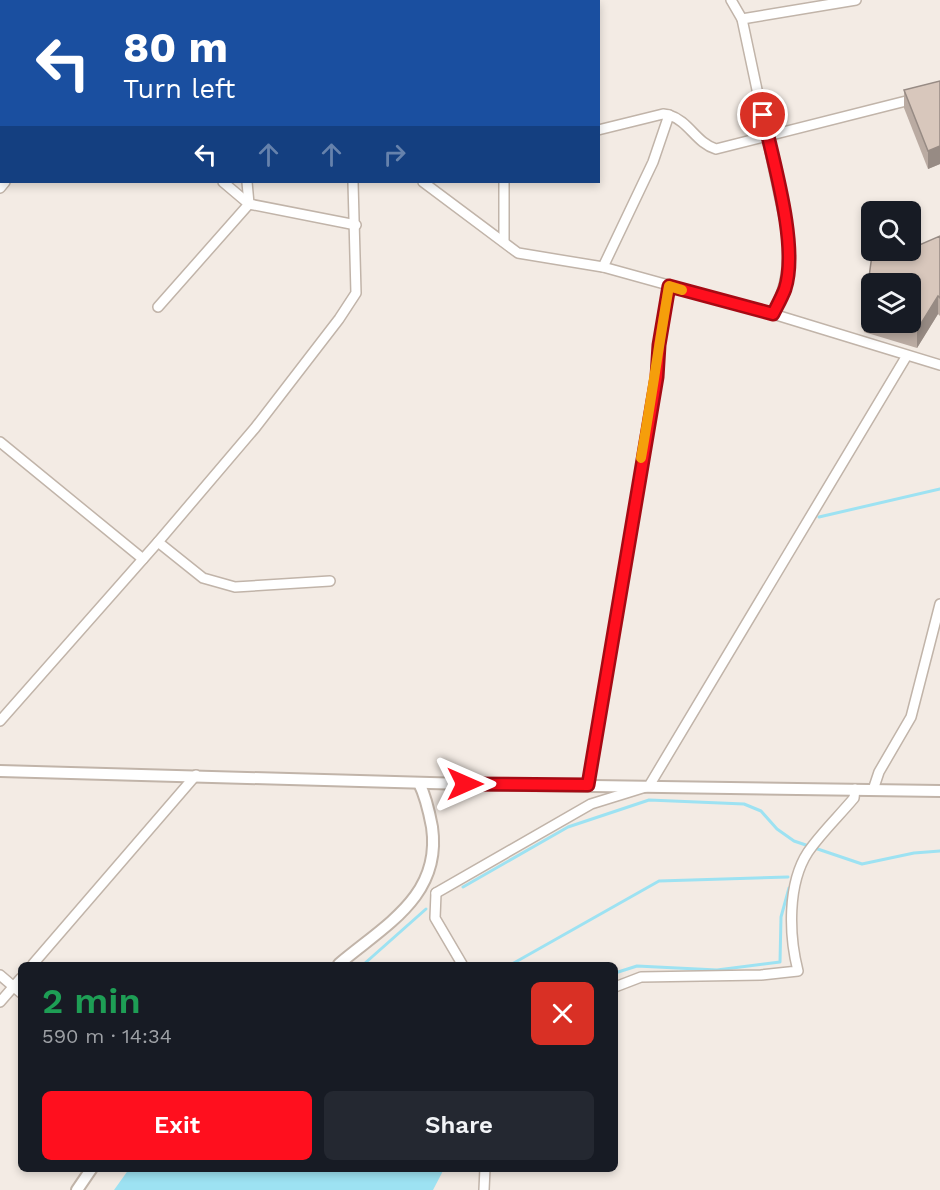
<!DOCTYPE html>
<html lang="en">
<head>
<meta charset="utf-8">
<style>
  :root { --surface:#171b24; --page:#242831; --text:#f1f3f6; --muted:#9ea1a6; --accent:#ff0f1e }
  body { margin:0; font-family:"Work Sans",sans-serif; background:var(--page); color:var(--text); height:100vh; display:flex; flex-direction:column; font-size:22px; white-space:nowrap }
  * { box-sizing:border-box; margin:0 }
  p { font-size:20px; color:var(--muted) }
  .icon { flex:none; width:33px; height:33px; fill:none; stroke:currentColor; stroke-width:2; stroke-linecap:round; stroke-linejoin:round }
  .map { position:relative; flex:1; overflow:hidden }
  .drawer { position:absolute; left:18px; top:962px; width:600px; height:210px; display:flex; flex-direction:column; background:var(--surface); border-radius:9px; box-shadow:0 3px 9px #0003 }
  .drawer>* { flex:none }
  .guide { position:absolute; left:0px; top:0px; width:600px; height:183px; box-shadow:0 3px 9px #0003; background:#1a4fa0; color:#fff; overflow:hidden }
  .buttons { position:absolute; left:861px; top:201px; display:grid; gap:12px }
  .buttons a { display:grid; place-items:center; width:60px; height:60px; border-radius:9px; background:var(--surface); box-shadow:0 3px 9px #0003; font-size:30px }
  .pin { position:absolute; display:grid; place-items:center; width:51px; height:51px; color:#fff; margin:-26px; border:3px solid #fff; border-radius:50%; box-shadow:0 2px 6px #0007 }
  .me { position:absolute; width:66px; margin:-33px; rotate:90deg; stroke-linejoin:round; filter:drop-shadow(0 0 4px #0008) }
  .turn { display:flex; align-items:center; gap:21px; height:126px; padding:0 24px; font-size:27px }
  .turn .icon { width:78px; height:78px; stroke-width:2.5 }
  .turn b { display:block; font-size:42px; line-height:51px }
  .lanes { display:flex; align-items:center; height:57px; padding:0 24px; background:#0003; justify-content:center; gap:30px; direction:ltr }
  .lanes .off { opacity:.35 }
  .round { display:grid; place-items:center; flex:none; width:63px; height:63px; border-radius:9px; background:var(--page) }
  .head { display:flex; align-items:center; justify-content:space-between; height:102px; padding:0 24px }
  h1 { font-size:36px; font-weight:600; line-height:45px; color:#1e9e55 }
  .primary-button { display:flex; gap:12px; margin-top:auto; padding:12px 24px }
  .primary-button a { flex:1; height:69px; border-radius:9px; background:var(--accent); color:#fff; font-size:24px; font-weight:600; line-height:69px; text-align:center }
  .primary-button a+a { background:var(--page); color:var(--text) }
  .map>svg:first-child { display:block }
</style>
</head>
<body>
<div class="map">
<svg width="940" height="1190" viewBox="0 0 940 1190">
  <rect width="100%" height="100%" fill="#f3ebe4"/>
  <polygon fill="#9de2f2" points="129,1169 129,1168 444,1169 433,1190 114,1190"/>
  <g fill="none" stroke-linecap="round" stroke-linejoin="round">
    <g stroke="#9de2f2" stroke-width="3">
      <polyline points="819,517 940,489"/>
      <polyline points="463,887 568,827 649,800 744,804 761,811 777,829 794,841 862,864 914,853 940,851"/>
      <polyline points="364,964 426,909"/>
      <polyline points="512,964 659,881 788,877"/>
      <polyline points="615,973 637,966 717,970 780,962 781,917 789,888"/>
    </g>
    <g stroke="#c1b4a9" stroke-width="12">
      <g id="minor">
        <polyline points="61,0 63,2"/>
        <path d="M731,0L742,19L787,231C789,265 788,283 773,314"/>
        <polyline points="139,2 140,0"/>
        <polyline points="259,2 260,0"/>
        <polyline points="742,19 856,0"/>
        <polyline points="598,130 663,114 669,115"/>
        <polyline points="223,182 249,204 356,225"/>
        <polyline points="423,182 518,253 603,267 773,314 940,365"/>
        <polyline points="504,182 504,242"/>
        <polyline points="0,188 5,182"/>
        <path d="M603,267L653,162L669,115C689,121 696,143 716,149L914,99"/>
        <polyline points="158,307 249,204 247,182"/>
        <polyline points="0,442 143,559"/>
        <polyline points="158,542 203,578 235,587 330,581"/>
        <polyline points="0,721 158,542 255,428 339,319 356,293 353,182"/>
        <polyline points="588,785 657,377 659,345 669,286"/>
        <polyline points="873,790 879,772 911,717 940,604"/>
        <polyline points="436,893 591,804 649,786 906,357"/>
        <polyline points="436,893 435,918 462,964"/>
        <polyline points="33,964 196,775"/>
        <polyline points="0,975 21,993"/>
        <path d="M615,987L641,977L761,975L798,971C789,936 787,884 808,852C821,833 839,816 854,798L855,789"/>
        <polyline points="0,1002 21,978"/>
        <polyline points="484,1190 485,1168"/>
      </g>
    </g>
    <g stroke="#c1b4a9" stroke-width="14">
      <g id="tertiary">
        <polyline points="354,2 354,0"/>
        <polyline points="0,771 465,784 940,791"/>
        <path d="M339,964C385,925 442,896 432,827C429,811 426,797 419,783"/>
        <polyline points="77,1190 92,1168"/>
      </g>
    </g>
    <use href="#minor" stroke="#fff" stroke-width="9"/>
    <use href="#tertiary" stroke="#fff" stroke-width="10"/>
  </g>
  <g fill="#baaba2" fill-rule="evenodd">
    <polygon points="940,81 940,164 928,169 904,108 904,90"/>
    <path d="M940,236V316L938,314L917,348L864,332V314L872,255L902,250H910L911,249ZM872,284H910V322H872Z"/>
  </g>
  <g fill="#978b84">
    <polygon points="940,146 940,164 928,169 928,151"/>
    <polygon points="938,296 938,314 917,348 917,330"/>
  </g>
  <g fill="#d8c7bc" stroke="#978b84" stroke-width="1.5">
    <polygon points="940,81 940,146 928,151 904,90"/>
    <polygon points="940,236 940,298 938,296 917,330 892,322 910,322 910,284 872,284 872,316 864,314 872,255 902,250 910,250 910,249"/>
  </g>
  <g fill="none" stroke-linecap="round" stroke-linejoin="round">
    <g stroke="#a60a14" stroke-width="15">
      <path id="route" d="M465,784L588,785L657,377L659,345L669,286L773,314C777,306 782,297 785,289C799,246 773,161 763,115"/>
    </g>
    <use href="#route" stroke="#ff0f1e" stroke-width="10"/>
    <path stroke="#f59e0b" stroke-width="10" d="M641,458C651,401 659,344 669,286L682,290"/>
  </g>
</svg>
<div class="buttons">
<a><svg class="icon" aria-label="search" viewBox="0 0 24 24"><circle cx="10" cy="10" r="6"/><path d="M15 15l6 6"/></svg></a>
<a><svg class="icon" aria-label="layers" viewBox="0 0 24 24"><path d="M12 4l9 5-9 5-9-5zM3 14l9 5 9-5"/></svg></a>
</div>
<div class="pin" style="left:763px;top:115px;background:#d93025"><svg class="icon" aria-label="arrive" viewBox="0 0 24 24"><path d="M6 21V4h12l-3 4 3 4H6"/></svg></div>
<svg class="me" style="left:465px;top:784px" viewBox="-20 -20 40 40"><path d="M0-17L14 15 0 8-14 15z" fill="#ff0f1e" stroke="#fff" stroke-width="4"/></svg>
<div class="guide">
<div class="turn"><svg class="icon" aria-label="left" viewBox="0 0 24 24"><path d="M17 20v-9H6M10 6l-5 5 5 5"/></svg><div><b>80 m</b>Turn left</div></div>
<div class="lanes"><svg class="icon" aria-label="left" viewBox="0 0 24 24"><path d="M17 20v-9H6M10 6l-5 5 5 5"/></svg><svg class="icon off" aria-label="ahead" viewBox="0 0 24 24"><path d="M12 20V5M6 11l6-6 6 6"/></svg><svg class="icon off" aria-label="ahead" viewBox="0 0 24 24"><path d="M12 20V5M6 11l6-6 6 6"/></svg><svg class="icon off" aria-label="right" viewBox="0 0 24 24"><path d="M7 20v-9h11M14 6l5 5-5 5"/></svg></div>
</div>
<section class="drawer">
<div class="head"><div><h1>2 min</h1><p>590 m · 14:34</p></div><a class="round" style="background:#d93025;color:#fff"><svg class="icon" aria-label="close" viewBox="0 0 24 24"><path d="M6 6l12 12M18 6L6 18"/></svg></a></div>
<div class="primary-button"><a>Exit</a><a>Share</a></div>
</section>
</div>
</body>
</html>
